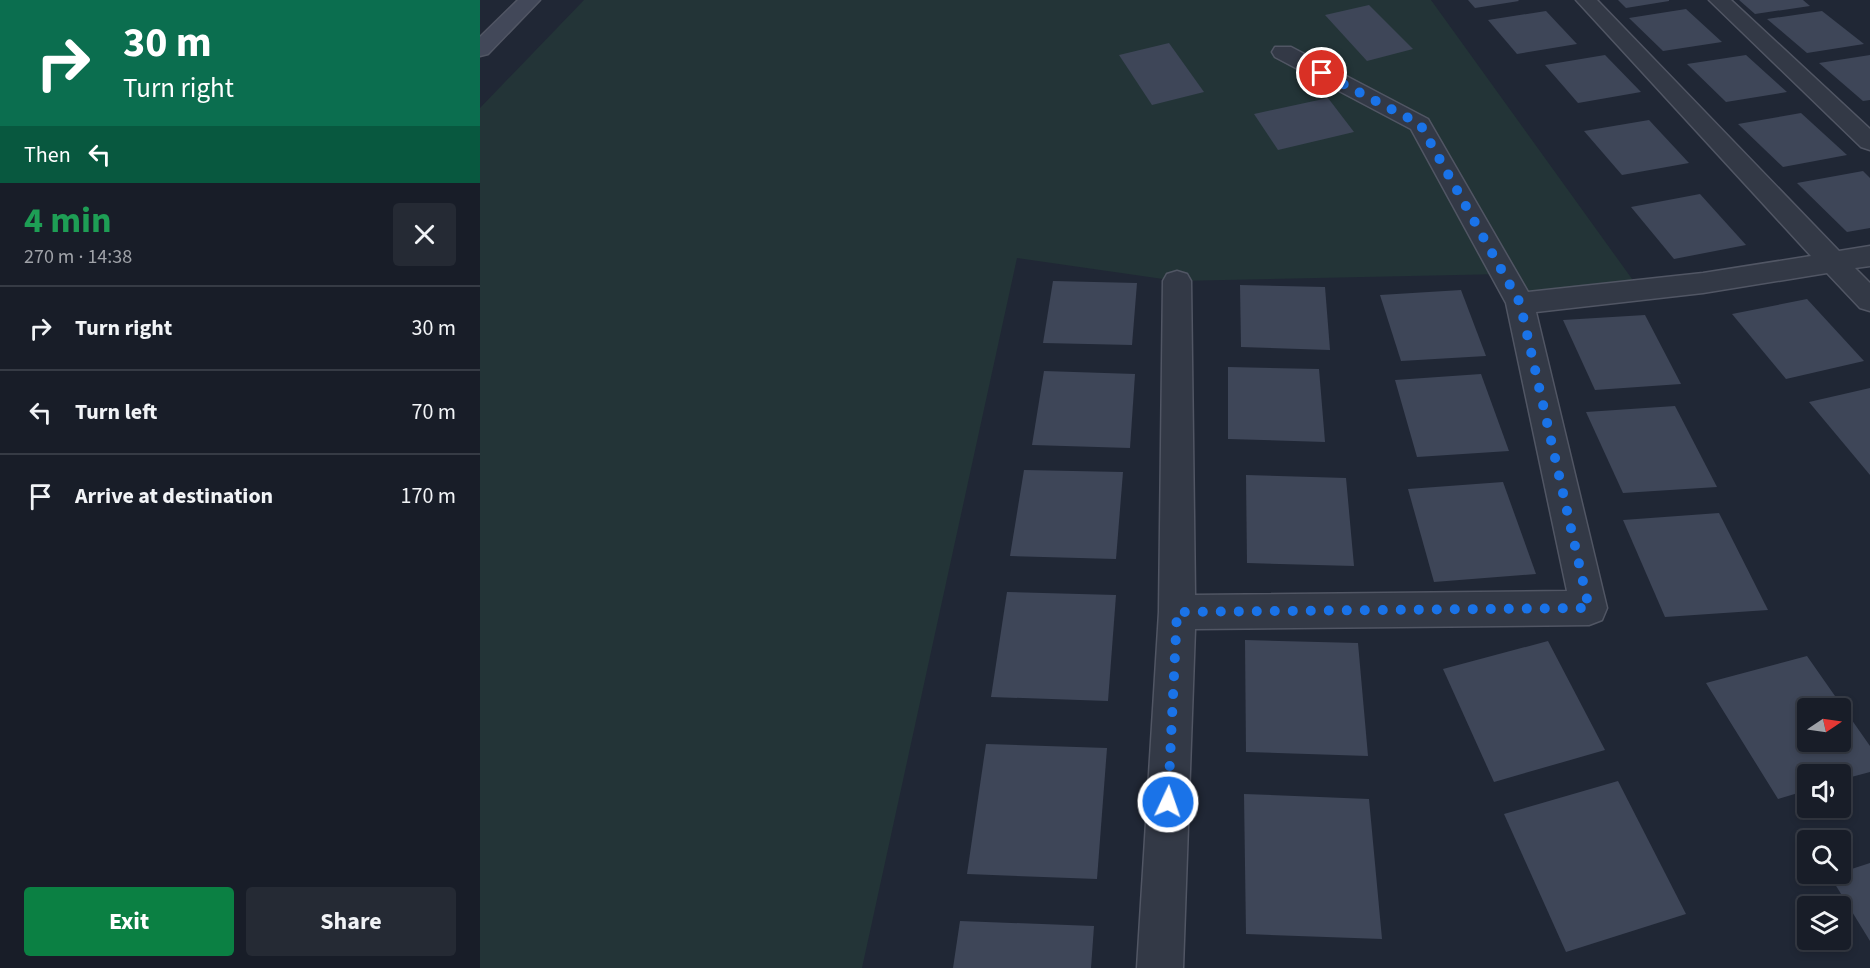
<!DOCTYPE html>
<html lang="en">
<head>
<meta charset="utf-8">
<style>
  :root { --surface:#181d28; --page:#252a34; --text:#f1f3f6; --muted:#9fa2a8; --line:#363b45; --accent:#0b8043 }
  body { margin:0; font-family:"Source Sans 3",sans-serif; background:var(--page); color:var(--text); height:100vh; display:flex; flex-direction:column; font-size:22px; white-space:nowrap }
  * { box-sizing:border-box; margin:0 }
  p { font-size:20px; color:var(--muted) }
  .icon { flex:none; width:33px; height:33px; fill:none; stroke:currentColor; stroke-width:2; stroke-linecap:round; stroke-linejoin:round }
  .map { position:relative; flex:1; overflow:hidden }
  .details { display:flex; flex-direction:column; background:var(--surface); width:480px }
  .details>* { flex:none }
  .banner { background:#0b6e4f; color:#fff; overflow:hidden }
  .needle { width:39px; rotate:77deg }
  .tools { position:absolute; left:1317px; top:698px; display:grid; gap:12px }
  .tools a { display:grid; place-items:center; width:54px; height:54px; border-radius:6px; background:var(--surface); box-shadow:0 3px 9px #0003,0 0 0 2px var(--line); font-size:30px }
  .pin { position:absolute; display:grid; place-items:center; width:51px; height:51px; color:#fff; margin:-26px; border:3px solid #fff; border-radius:50%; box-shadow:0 2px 6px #0007 }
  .me { position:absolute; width:66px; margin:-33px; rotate:3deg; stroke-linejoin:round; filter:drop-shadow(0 0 4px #0008) }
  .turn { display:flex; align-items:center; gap:21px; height:126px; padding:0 24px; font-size:27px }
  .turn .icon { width:78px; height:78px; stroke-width:2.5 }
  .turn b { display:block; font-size:42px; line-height:51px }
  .then { display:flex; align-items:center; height:57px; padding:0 24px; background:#0003; gap:12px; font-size:22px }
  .round { display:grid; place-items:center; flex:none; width:63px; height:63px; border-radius:6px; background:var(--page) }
  .overview { display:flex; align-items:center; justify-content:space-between; height:102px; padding:0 24px }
  h1 { font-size:36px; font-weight:700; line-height:45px; color:#1e9e55 }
  .primary-button { display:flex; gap:12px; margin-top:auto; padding:12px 24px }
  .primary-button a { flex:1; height:69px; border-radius:6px; background:var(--accent); color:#fff; font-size:24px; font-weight:700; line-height:69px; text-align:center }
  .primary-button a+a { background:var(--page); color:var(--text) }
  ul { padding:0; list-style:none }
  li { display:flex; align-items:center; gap:18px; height:84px; padding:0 24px; border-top:2px solid var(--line) }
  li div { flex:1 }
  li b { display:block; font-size:22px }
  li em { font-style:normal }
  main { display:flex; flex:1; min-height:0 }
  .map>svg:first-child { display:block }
</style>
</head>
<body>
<main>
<section class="details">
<div class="banner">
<div class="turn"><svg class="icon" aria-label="right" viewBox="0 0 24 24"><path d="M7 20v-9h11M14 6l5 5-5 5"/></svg><div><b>30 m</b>Turn right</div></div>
<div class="then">Then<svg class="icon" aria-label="left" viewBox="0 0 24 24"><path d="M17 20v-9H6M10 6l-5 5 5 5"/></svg></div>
</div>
<div class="overview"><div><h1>4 min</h1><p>270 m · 14:38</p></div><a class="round"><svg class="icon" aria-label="close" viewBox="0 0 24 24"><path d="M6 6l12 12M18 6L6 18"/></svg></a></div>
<ul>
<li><svg class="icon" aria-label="right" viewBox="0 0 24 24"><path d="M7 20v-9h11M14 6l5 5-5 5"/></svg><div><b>Turn right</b></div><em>30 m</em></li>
<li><svg class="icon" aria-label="left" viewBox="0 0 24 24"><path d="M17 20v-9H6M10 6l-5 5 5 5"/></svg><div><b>Turn left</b></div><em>70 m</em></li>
<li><svg class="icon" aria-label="arrive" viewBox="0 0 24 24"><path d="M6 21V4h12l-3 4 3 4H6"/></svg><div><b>Arrive at destination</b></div><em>170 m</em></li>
</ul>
<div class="primary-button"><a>Exit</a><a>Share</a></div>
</section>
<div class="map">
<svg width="1390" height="968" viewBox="0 0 1390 968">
  <rect width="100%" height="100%" fill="#202735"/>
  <polygon fill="#233437" points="104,0 951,0 1160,290 1040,303 1024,274 697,281 537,258 382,968 0,968 0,108"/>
  <g fill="#3e4658" fill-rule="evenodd">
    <polygon points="988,0 1038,0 1039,1 995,8"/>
    <polygon points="1138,0 1189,0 1189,1 1146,8"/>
    <polygon points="1259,0 1323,0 1330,6 1275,14"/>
    <polygon points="889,5 933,49 887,61 845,15"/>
    <polygon points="1206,9 1242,42 1183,51 1149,18"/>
    <polygon points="1066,11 1097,44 1037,54 1008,20"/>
    <polygon points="1342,11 1384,44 1327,53 1287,19"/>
    <polygon points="689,43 724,92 672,105 639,55"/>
    <polygon points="1125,55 1161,92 1098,103 1065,65"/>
    <polygon points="1266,55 1307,92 1246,102 1207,64"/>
    <polygon points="1390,55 1390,100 1383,101 1339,63"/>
    <polygon points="848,98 874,132 798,150 774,114"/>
    <polygon points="1321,113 1367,155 1303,167 1258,124"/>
    <polygon points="1169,120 1209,163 1142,175 1104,131"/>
    <polygon points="1383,171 1390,178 1390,228 1367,232 1317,183"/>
    <polygon points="1220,194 1266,245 1194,259 1151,207"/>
    <polygon points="573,281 657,283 652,345 563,343"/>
    <polygon points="760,285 845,287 850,350 761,347"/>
    <polygon points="981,290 1006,356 921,361 900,295"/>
    <polygon points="1327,299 1384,361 1306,379 1252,314"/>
    <polygon points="1165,315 1201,384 1115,390 1083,320"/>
    <polygon points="748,367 839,369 845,442 748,439"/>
    <polygon points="564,371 655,374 650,448 552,445"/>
    <polygon points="1001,374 1029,451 937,457 915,380"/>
    <polygon points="1390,388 1390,475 1329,402"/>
    <polygon points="1195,406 1237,487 1143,493 1106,412"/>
    <polygon points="544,470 643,472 636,559 530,556"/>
    <polygon points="766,475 866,478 874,566 767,563"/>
    <polygon points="1023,482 1056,574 954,582 928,489"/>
    <polygon points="1239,513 1288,610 1185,617 1143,520"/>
    <polygon points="527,592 636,595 628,701 511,697"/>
    <polygon points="765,640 878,643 888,756 766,752"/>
    <polygon points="1068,641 1125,750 1014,782 963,669"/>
    <path d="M1327,656L1390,746V772L1360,780V774H1328V790L1298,799L1226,683ZM1328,708H1360V741H1328Z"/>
    <polygon points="506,744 627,748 617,879 487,874"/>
    <polygon points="1138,781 1206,914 1086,952 1024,814"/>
    <polygon points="764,794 889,799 902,939 766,934"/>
    <polygon points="1390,863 1390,941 1350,876"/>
    <polygon points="480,921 614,926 611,968 473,968"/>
  </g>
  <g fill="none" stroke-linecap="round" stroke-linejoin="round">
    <g stroke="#515664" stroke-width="3">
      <g id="minor">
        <polygon points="1096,0 1117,0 1359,251 1390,246 1390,266 1375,268 1390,283 1390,311 1380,308 1347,273 1223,293 1056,312 1127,608 1122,620 1109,625 715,629 703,968 657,968 679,612 683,281 687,274 697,271 707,274 711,281 715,595 1087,591 1026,303 931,129 795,57 792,52 795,47 811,47 948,119 1048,292 1223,273 1331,256"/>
        <polygon points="1229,0 1251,0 1390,129 1390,150 1381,147"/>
      </g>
    </g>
    <g stroke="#515664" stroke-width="3">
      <polygon id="secondary" points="38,0 60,0 8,54 0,56 0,37"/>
    </g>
    <use href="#minor" fill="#333946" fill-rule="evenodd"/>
    <use href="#secondary" fill="#424859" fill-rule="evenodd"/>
  </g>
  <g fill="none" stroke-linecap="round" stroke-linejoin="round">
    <polyline stroke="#1a73e8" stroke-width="10" stroke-dasharray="0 18" points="688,802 697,612 1109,608 1040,303 940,124 842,73"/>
  </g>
</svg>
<div class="tools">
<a><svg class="needle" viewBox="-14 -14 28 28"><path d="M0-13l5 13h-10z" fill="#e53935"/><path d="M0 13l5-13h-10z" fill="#9fa2a8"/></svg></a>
<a><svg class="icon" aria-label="sound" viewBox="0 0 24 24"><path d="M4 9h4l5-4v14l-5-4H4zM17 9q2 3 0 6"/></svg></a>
<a><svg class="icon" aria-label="search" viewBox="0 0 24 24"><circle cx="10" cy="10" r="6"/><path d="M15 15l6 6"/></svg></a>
<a><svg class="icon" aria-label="layers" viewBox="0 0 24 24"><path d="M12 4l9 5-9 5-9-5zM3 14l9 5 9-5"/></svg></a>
</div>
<div class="pin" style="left:842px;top:73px;background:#d93025"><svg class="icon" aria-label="arrive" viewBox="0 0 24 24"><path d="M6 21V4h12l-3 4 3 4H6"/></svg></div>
<svg class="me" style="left:688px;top:802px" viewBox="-20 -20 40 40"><circle r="17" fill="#1a73e8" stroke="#fff" stroke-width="3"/><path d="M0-11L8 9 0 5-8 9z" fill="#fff"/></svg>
</div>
</main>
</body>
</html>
